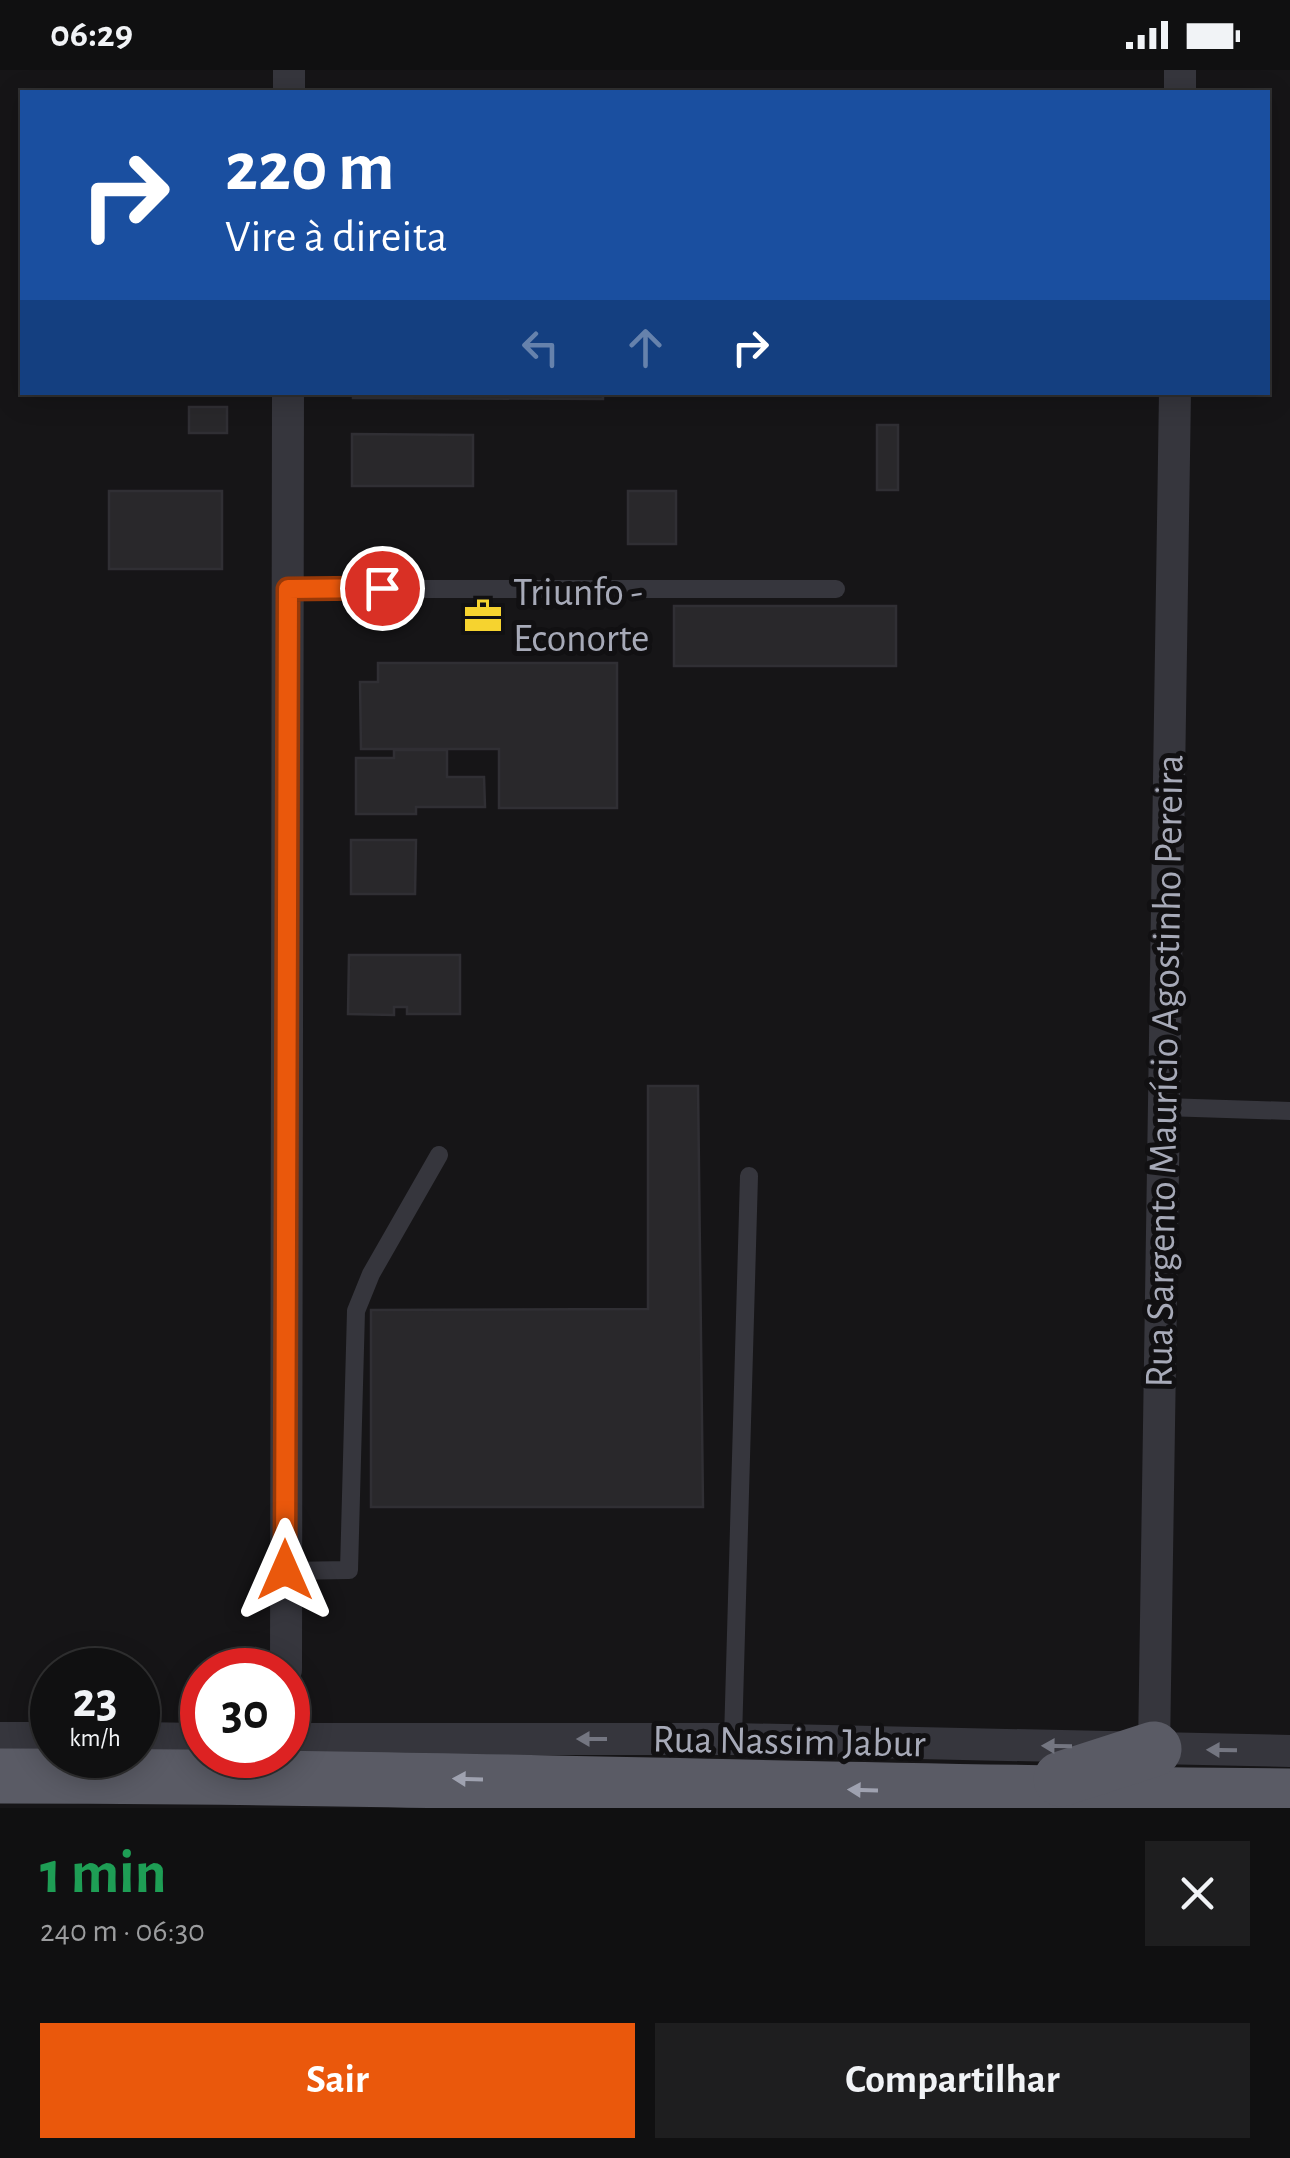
<!DOCTYPE html>
<html lang="pt">
<head>
<meta charset="utf-8">
<style>
  :root { --surface:#101011; --page:#1e1e1f; --text:#f1f3f6; --muted:#9c9d9f; --line:#303031; --accent:#ea580c }
  body { margin:0; font-family:"Alegreya Sans",sans-serif; background:var(--page); color:var(--text); height:100vh; display:flex; flex-direction:column; font-size:38px; white-space:nowrap }
  * { box-sizing:border-box; margin:0 }
  p { font-size:32px; color:var(--muted) }
  .icon { flex:none; width:55px; height:55px; fill:none; stroke:currentColor; stroke-width:2; stroke-linecap:round; stroke-linejoin:round }
  .map { position:relative; height:1738px; overflow:hidden }
  .sheet { display:flex; flex-direction:column; background:var(--surface); flex:1 }
  .sheet>* { flex:none }
  .top-card { position:absolute; left:20px; top:20px; width:1250px; height:305px; border-radius:0px; box-shadow:0 5px 25px #0003,0 0 0 2px var(--line); background:#1a4fa0; color:#fff; overflow:hidden }
  .speed { position:absolute; left:30px; top:1578px; display:flex; gap:20px; font-size:50px; font-weight:700; text-align:center }
  .speed>* { display:grid; place-content:center; width:130px; height:130px; border-radius:50%; background:var(--surface); box-shadow:0 5px 25px #0003,0 0 0 2px var(--line); line-height:1 }
  .speed small { font-size:25px; font-weight:400 }
  .speed .limit { border:15px solid #d22; background:#fff; color:#111 }
  .pin { position:absolute; display:grid; place-items:center; width:85px; height:85px; color:#fff; margin:-42px; border:5px solid #fff; border-radius:50%; box-shadow:0 2px 10px #0007 }
  .me { position:absolute; width:110px; margin:-55px; rotate:0deg; stroke-linejoin:round; filter:drop-shadow(0 0 8px #0008) }
  .turn { display:flex; align-items:center; gap:35px; height:210px; padding:0 40px; font-size:45px }
  .turn .icon { width:130px; height:130px; stroke-width:2.5 }
  .turn b { display:block; font-size:70px; line-height:85px }
  .lanes { display:flex; align-items:center; height:95px; padding:0 40px; background:#0003; justify-content:center; gap:50px; direction:ltr }
  .lanes .off { opacity:.35 }
  .round { display:grid; place-items:center; flex:none; width:105px; height:105px; border-radius:0px; background:var(--page) }
  .overview { display:flex; align-items:center; justify-content:space-between; height:170px; padding:0 40px }
  h1 { font-size:60px; font-weight:700; line-height:75px; color:#1e9e55 }
  .action { display:flex; gap:20px; margin-top:auto; padding:20px 40px }
  .action a { flex:1; height:115px; border-radius:0px; background:var(--accent); color:#fff; font-size:40px; font-weight:700; line-height:115px; text-align:center }
  .action a+a { background:var(--page); color:var(--text) }
  .status { display:flex; justify-content:space-between; align-items:center; height:70px; padding:0 50px; background:var(--surface); direction:ltr }
  .status svg { height:28px; fill:currentColor }
  .map>svg:first-child { display:block }
</style>
</head>
<body>
<div class="status"><b>06:29</b><svg viewBox="0 0 49 12"><path d="M0 12V9h3v3zM5 12V6h3v6zM10 12V3h3v9zM15 12V0h3v12zM26 1h20v11H26zM47 4h2v5h-2z"/></svg></div>
<div class="map">
<svg width="1290" height="1738" viewBox="0 0 1290 1738">
  <rect width="100%" height="100%" fill="#161517"/>
  <g fill="#29282b" stroke="#302f34" stroke-width="2.5">
    <polygon points="353,322 603,322 603,329 353,328"/>
    <rect x="189" y="337" width="38" height="26"/>
    <rect x="877" y="355" width="21" height="65"/>
    <polygon points="352,364 473,365 473,416 352,416"/>
    <rect x="109" y="421" width="113" height="78"/>
    <rect x="628" y="421" width="48" height="53"/>
    <rect x="674" y="536" width="222" height="60"/>
    <polygon points="378,593 617,593 617,738 499,738 499,679 361,679 360,612 378,612"/>
    <polygon points="394,680 447,680 447,707 484,707 485,737 416,737 416,744 356,744 356,688 394,688"/>
    <polygon points="351,770 416,770 415,824 351,824"/>
    <polygon points="349,885 460,885 460,944 407,944 407,937 394,937 394,945 348,944"/>
    <polygon points="648,1016 698,1016 703,1437 371,1437 371,1240 648,1239"/>
  </g>
  <g fill="none" stroke-linecap="round" stroke-linejoin="round">
    <g stroke="#36363d" stroke-width="18">
      <polyline points="287,519 836,519"/>
      <polyline points="1164,1037 1290,1041"/>
      <polyline points="285,1501 349,1500 356,1241 371,1204 439,1085"/>
      <polyline points="733,1669 749,1106"/>
    </g>
    <g stroke="#36363d" stroke-width="32">
      <polyline points="289,22 289,0"/>
      <polyline points="1180,22 1180,0"/>
      <polyline points="286,1600 288,322"/>
      <polyline points="0,1668 52,1668"/>
      <polyline points="138,1668 202,1669"/>
      <polyline points="288,1669 733,1669 1290,1681"/>
      <polyline points="1154,1679 1175,322"/>
    </g>
    <g stroke="#5a5b65" stroke-width="55">
      <path d="M0,1706C430,1706 860,1723 1290,1726"/>
      <polyline points="1061,1709 1154,1679"/>
    </g>
  </g>
  <defs><path id="oneway-solid" d="M-6-.8H1V-3.2L6.5 0L1 3.2V.8H-6Z" transform="scale(2.5)"/></defs>
  <g fill="#747681">
    <use href="#oneway-solid" transform="translate(592 1669) rotate(-180)"/>
    <use href="#oneway-solid" transform="translate(1057 1676) rotate(-179)"/>
    <use href="#oneway-solid" transform="translate(1222 1680) rotate(-179)"/>
  </g>
  <g fill="#9fa2b0">
    <use href="#oneway-solid" transform="translate(468 1709) rotate(-178)"/>
    <use href="#oneway-solid" transform="translate(863 1720) rotate(-178)"/>
  </g>
  <g fill="none" stroke-linecap="round" stroke-linejoin="round">
    <g stroke="#983908" stroke-width="25">
      <polyline id="route" points="285,1500 288,519 382,518"/>
    </g>
    <use href="#route" stroke="#ea580c" stroke-width="18"/>
  </g>
  <defs>
    <g id="office-bare" transform="scale(3)"><path d="M-6-3h4V-5.5h4V-3h4V5H-6ZM-1-4.5V-3h2v-1.5ZM-6 0V1H6V0Z" fill="#f6d32f" stroke="#111012" stroke-width="2.5" paint-order="stroke"/></g>
  </defs>
  <g fill-rule="evenodd">
    <use href="#office-bare" x="483" y="546"/>
  </g>
  <g text-anchor="middle" dominant-baseline="central" stroke-width="10" stroke-linejoin="round" paint-order="stroke">
    <g font-size="40" fill="#a7aab8" stroke="#111012" text-anchor="start">
      <text x="513" y="523">Triunfo -<tspan x="513" dy="46">Econorte</tspan></text>
    </g>
    <g font-size="40" fill="#a7aab8" stroke="#111012">
      <text transform="translate(1165 1001) rotate(-89)">Rua Sargento Maurício Agostinho Pereira</text>
      <text transform="translate(789 1672) rotate(1)">Rua Nassim Jabur</text>
    </g>
  </g>
</svg>
<div class="speed"><div>23<small>km/h</small></div><div class="limit">30</div></div>
<div class="pin" style="left:382px;top:518px;background:#d93025"><svg class="icon" aria-label="arrive" viewBox="0 0 24 24"><path d="M6 21V4h12l-3 4 3 4H6"/></svg></div>
<svg class="me" style="left:285px;top:1500px" viewBox="-20 -20 40 40"><path d="M0-17L14 15 0 8-14 15z" fill="#ea580c" stroke="#fff" stroke-width="4"/></svg>
<div class="top-card">
<div class="turn"><svg class="icon" aria-label="right" viewBox="0 0 24 24"><path d="M7 20v-9h11M14 6l5 5-5 5"/></svg><div><b>220 m</b>Vire à direita</div></div>
<div class="lanes"><svg class="icon off" aria-label="left" viewBox="0 0 24 24"><path d="M17 20v-9H6M10 6l-5 5 5 5"/></svg><svg class="icon off" aria-label="ahead" viewBox="0 0 24 24"><path d="M12 20V5M6 11l6-6 6 6"/></svg><svg class="icon" aria-label="right" viewBox="0 0 24 24"><path d="M7 20v-9h11M14 6l5 5-5 5"/></svg></div>
</div>
</div>
<section class="sheet">
<div class="overview"><div><h1>1 min</h1><p>240 m · 06:30</p></div><a class="round"><svg class="icon" aria-label="close" viewBox="0 0 24 24"><path d="M6 6l12 12M18 6L6 18"/></svg></a></div>
<div class="action"><a>Sair</a><a>Compartilhar</a></div>
</section>
</body>
</html>
